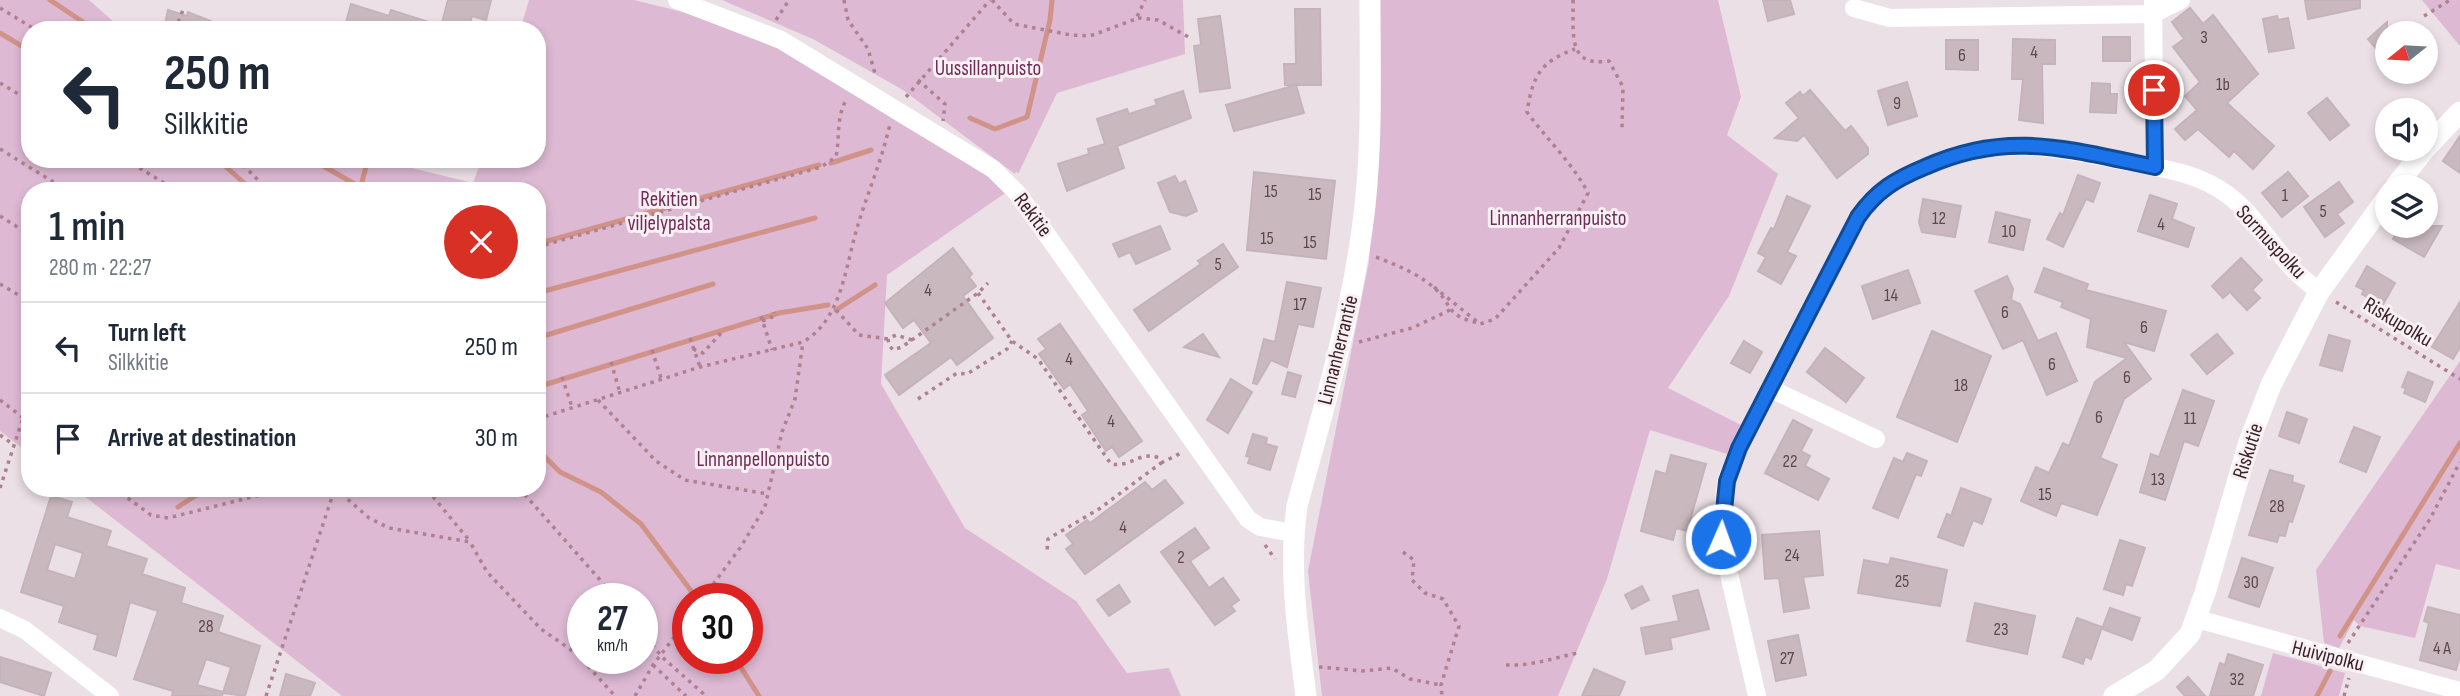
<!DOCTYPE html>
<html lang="en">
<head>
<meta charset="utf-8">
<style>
  :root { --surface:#fff; --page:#f2f2f3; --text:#1f2937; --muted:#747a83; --line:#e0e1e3 }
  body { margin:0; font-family:"Sofia Sans Condensed",sans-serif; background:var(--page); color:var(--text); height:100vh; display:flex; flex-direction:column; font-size:26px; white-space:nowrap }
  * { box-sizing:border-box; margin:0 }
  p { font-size:23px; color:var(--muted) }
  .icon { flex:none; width:38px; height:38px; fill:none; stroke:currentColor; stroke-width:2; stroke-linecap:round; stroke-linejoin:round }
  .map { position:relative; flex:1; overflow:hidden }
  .details { position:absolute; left:21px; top:182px; width:525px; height:315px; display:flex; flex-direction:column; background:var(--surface); border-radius:28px; box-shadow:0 4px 10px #0003 }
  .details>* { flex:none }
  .hud { position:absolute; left:21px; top:21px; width:525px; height:147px; border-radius:28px; box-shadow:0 4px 10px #0003; background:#fff; color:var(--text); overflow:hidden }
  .needle { width:46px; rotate:252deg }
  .buttons { position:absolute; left:2375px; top:21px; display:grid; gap:14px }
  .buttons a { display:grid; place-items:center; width:63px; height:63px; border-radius:50%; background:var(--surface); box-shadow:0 4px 10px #0003; font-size:35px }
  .speed { position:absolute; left:567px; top:583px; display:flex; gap:14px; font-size:35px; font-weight:700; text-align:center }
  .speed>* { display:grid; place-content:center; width:91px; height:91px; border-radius:50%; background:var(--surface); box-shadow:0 4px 10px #0003; line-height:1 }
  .speed small { font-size:18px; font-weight:400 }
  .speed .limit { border:10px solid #d22; background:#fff; color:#111 }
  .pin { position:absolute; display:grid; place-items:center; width:60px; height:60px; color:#fff; margin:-30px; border:4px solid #fff; border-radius:50%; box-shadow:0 2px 7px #0007 }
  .me { position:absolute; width:77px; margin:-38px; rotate:2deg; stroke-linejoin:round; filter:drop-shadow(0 0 5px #0008) }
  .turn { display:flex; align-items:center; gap:24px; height:147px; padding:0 28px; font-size:32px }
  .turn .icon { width:91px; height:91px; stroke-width:2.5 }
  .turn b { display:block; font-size:49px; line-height:60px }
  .round { display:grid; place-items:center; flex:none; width:74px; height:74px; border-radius:37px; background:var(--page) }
  .headline { display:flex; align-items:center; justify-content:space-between; height:119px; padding:0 28px }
  h1 { font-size:42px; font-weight:600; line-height:52px }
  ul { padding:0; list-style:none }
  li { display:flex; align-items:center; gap:21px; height:91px; padding:0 28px; border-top:2px solid var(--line) }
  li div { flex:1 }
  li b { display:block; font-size:26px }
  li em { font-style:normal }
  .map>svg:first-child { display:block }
</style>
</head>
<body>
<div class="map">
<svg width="2460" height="696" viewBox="0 0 2460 696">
  <rect width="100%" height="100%" fill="#ebe0e5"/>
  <g fill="#ddb9d3" fill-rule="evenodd">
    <path d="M0,0H89L123,30H30V159H375L473,183L482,159H537V30H520L529,0H634L703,17L780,46L896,121L1011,189L887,275L881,384L965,528L1076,601L1127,673L1169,668L1181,696H342L74,488H537V191H30V454L0,431ZM583,598H642V658H583ZM688,598H747V658H688Z"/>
    <polygon points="722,0 1183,0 1185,54 1057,93 1018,174 1016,171 1015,174 903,90 813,39"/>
    <polygon points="1378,0 1718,0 1741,97 1727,135 1778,174 1729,296 1668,388 1741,425 1727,454 1650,430 1607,579 1558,696 1322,696 1308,571 1369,261 1377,160"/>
    <polygon points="2422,0 2460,0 2460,46"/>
    <polygon points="2460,361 2460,570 2436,564 2415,638 2360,626 2354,620 2339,648 2324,643 2316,570"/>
    <polygon points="2273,653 2345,673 2339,696 2261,696"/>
  </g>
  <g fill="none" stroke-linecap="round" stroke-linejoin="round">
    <g stroke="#d19288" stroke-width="5">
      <polyline points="50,0 95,30"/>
      <polyline points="0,33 30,51"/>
      <polyline points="970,118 995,129 1027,117 1050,20 1052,0"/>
      <polyline points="217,159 253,191"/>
      <polyline points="311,159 367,191"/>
      <polyline points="831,163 871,150"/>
      <polyline points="361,186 368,159"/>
      <polyline points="537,244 819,165"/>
      <polyline points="537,293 815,218"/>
      <polyline points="836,310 875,285"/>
      <polyline points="537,338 713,284"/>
      <polyline points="537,387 779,313 828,305"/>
      <polyline points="537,449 560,472 601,492 641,524 692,592"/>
      <polyline points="178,507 207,488"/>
      <polyline points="2340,636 2460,443"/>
      <polyline points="735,658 759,696"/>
      <polyline points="2317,696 2330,671"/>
    </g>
  </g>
  <g fill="#c9b9bf" stroke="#c5b3bb" stroke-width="2" fill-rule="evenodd">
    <polygon points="448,0 491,0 486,20 472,16 468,30 344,30 351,4 389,16 391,10 441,26"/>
    <polygon points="1763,0 1790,0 1794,14 1768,21"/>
    <polygon points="2305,0 2360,0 2360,8 2308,19"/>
    <polygon points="2190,8 2203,24 2213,15 2258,74 2227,103 2274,146 2253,169 2234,151 2229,157 2198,129 2185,140 2175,129 2197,110 2185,96 2200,82 2173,47 2184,39 2172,22"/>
    <polygon points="1295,9 1320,9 1321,85 1296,85 1304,113 1234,131 1226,105 1296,85 1285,85 1284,64 1296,64"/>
    <polygon points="168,10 187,16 188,12 233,30 164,28"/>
    <polygon points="1220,16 1230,88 1200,92 1194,46 1201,45 1198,19"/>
    <polygon points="2277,16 2278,20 2288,18 2294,48 2269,52 2263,19"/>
    <polygon points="2387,22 2387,61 2368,39"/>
    <rect x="2103" y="37" width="27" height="24"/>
    <polygon points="2013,39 2055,40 2055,64 2042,64 2043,123 2019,120 2023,79 2012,79"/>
    <polygon points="1946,40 1978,40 1978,70 1946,69"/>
    <polygon points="1907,82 1917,116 1888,125 1878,91"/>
    <polygon points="2092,83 2110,84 2110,94 2117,94 2116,113 2090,112"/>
    <polygon points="1810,90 1845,131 1851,126 1868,148 1868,154 1837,178 1804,135 1797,141 1775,138 1799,118 1786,103 1800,92 1803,96"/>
    <polygon points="1183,91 1191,118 1117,146 1124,168 1067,191 1058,164 1089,154 1088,149 1105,144 1097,119 1127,109 1129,114 1157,105 1155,100"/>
    <polygon points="2327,98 2349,125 2330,140 2308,113"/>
    <polygon points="2460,136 2460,173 2443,161"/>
    <polygon points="1254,172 1335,181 1326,259 1247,250"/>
    <polygon points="2288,172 2308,196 2282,217 2262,193"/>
    <polygon points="2078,175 2100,183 2093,202 2086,199 2063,247 2047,239 2060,213 2063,215"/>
    <polygon points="1175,176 1179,184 1185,181 1197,211 1186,216 1170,212 1158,183"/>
    <polygon points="2339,182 2353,202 2337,214 2344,223 2325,237 2304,207"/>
    <polygon points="2150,195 2177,204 2172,219 2194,228 2188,247 2138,231"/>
    <polygon points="1787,196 1810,206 1787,252 1796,256 1781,284 1758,271 1766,257 1758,253 1771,228 1774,229"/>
    <polygon points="1923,199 1961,206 1955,237 1922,232 1919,222"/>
    <polygon points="1996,212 2030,220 2023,250 1989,242"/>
    <polygon points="1160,226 1170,249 1136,264 1130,252 1119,257 1113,244"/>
    <polygon points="2401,226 2442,226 2424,257 2393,239"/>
    <polygon points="1223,244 1238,267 1149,331 1134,310 1201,264 1198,261"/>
    <polygon points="953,248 972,274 969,277 976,286 963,296 993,338 957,365 951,357 899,395 885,375 931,343 914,320 903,328 885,303"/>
    <polygon points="2241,258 2262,280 2252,290 2260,298 2247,310 2230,292 2223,298 2212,286"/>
    <polygon points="2367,266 2395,283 2382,306 2362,294 2364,290 2356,286"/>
    <polygon points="2044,268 2088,284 2086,290 2166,311 2154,351 2124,342 2151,379 2124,399 2100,458 2117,465 2097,515 2061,503 2056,516 2021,501 2036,467 2049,473 2063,443 2069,446 2095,382 2127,358 2087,347 2091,319 2061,307 2063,302 2035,292"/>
    <polygon points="1908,270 1920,303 1873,319 1862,286"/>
    <polygon points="2007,276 2013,289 2011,300 2020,304 2038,341 2056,333 2077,381 2047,395 2023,340 2003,349 1975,291"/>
    <polygon points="1287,282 1321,288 1313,327 1298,324 1287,367 1271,360 1257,384 1253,383 1264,339 1275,342"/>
    <polygon points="2460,302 2460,347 2453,359 2432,347"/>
    <polygon points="1060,324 1142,441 1119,457 1112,447 1106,451 1082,415 1088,411 1070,384 1064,389 1039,354 1046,349 1038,339"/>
    <polygon points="1932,331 1991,356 1957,442 1897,417"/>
    <polygon points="1203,334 1219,357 1184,347"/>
    <polygon points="2217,334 2233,353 2207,374 2191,355"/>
    <polygon points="2329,335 2350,341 2342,371 2320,365"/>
    <polygon points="1744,341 1762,352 1750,373 1731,363"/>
    <polygon points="1825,348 1864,378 1846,402 1807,372"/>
    <polygon points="1288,372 1301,376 1295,397 1282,394"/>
    <polygon points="2408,372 2433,382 2425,402 2404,393 2406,388 2402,387"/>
    <polygon points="1231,379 1252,392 1228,433 1207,420"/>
    <polygon points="2183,390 2214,401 2198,446 2184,441 2165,500 2140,492 2151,454 2159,457"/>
    <polygon points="2287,412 2307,419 2299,443 2279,436"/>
    <polygon points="1793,420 1812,430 1801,451 1810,456 1805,466 1829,479 1818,500 1765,473"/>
    <polygon points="2354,427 2380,437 2366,472 2340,462"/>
    <polygon points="1253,434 1267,438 1266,444 1277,447 1270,470 1248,463 1250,457 1246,456"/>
    <polygon points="1907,453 1927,461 1921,476 1916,474 1898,518 1873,508 1894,458 1903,462"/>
    <polygon points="1671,455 1706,464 1687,531 1676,528 1673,540 1641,531 1656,471 1666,474"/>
    <polygon points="2270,470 2293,476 2292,482 2304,486 2292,522 2289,521 2285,536 2279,535 2277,542 2249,535"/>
    <polygon points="1165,480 1183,503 1085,574 1066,549 1073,544 1066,535 1087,520 1090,523 1145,482 1152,490"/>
    <polygon points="1961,488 1991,499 1982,524 1973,520 1963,546 1938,537 1947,514 1951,516"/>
    <path d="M51,496L72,502L67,517L111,531L106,546L147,559L142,574L185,588L181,603L223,616L218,632L260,646L245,696L223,693L231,667L206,659L197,685L223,692L222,696H172L173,691L134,679L158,611L130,602L116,656L94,649L98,635L59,622L64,606L21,592ZM55,544L83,553L75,579L47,570Z"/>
    <polygon points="1195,528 1209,548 1190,561 1209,588 1223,578 1239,600 1231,606 1235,611 1215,625 1161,552"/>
    <polygon points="1819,531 1823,575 1803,577 1809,608 1784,612 1779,578 1765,579 1762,535"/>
    <polygon points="2120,540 2145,548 2132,586 2126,584 2123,595 2104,589"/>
    <polygon points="1891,558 1947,570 1940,606 1858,593 1864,560 1889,565"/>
    <polygon points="2242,558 2273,568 2259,607 2229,597"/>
    <polygon points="1119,585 1130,602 1109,616 1097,600"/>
    <polygon points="1642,586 1649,600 1632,609 1625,595"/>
    <polygon points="1698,590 1709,629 1670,638 1672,649 1646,654 1641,628 1679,621 1673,596"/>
    <polygon points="1975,603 2035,616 2027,654 1967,641"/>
    <polygon points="2428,607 2460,615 2460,655 2456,670 2420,660 2429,623 2424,621"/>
    <polygon points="2110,608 2140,618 2132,640 2102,629"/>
    <polygon points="2077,618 2102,627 2091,659 2085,656 2083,664 2063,657"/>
    <polygon points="1798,635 1806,675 1776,681 1768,641"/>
    <polygon points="2228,654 2263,665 2253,696 2210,696 2220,663 2225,665"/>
    <polygon points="0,657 51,673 44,696 0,682"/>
    <polygon points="1594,669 1625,682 1619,696 1582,696"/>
    <polygon points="286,674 315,683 310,696 280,696"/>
    <polygon points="2188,677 2205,696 2185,696 2177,687"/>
  </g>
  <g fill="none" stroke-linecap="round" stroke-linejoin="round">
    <g stroke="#af8190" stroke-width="3.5" stroke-dasharray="3.5 5" stroke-linecap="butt">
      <polyline points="844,0 848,20 868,49 876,77"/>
      <polyline points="992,0 1014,24 1071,35 1090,36 1136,19 1145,0"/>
      <path d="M1573,0C1574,31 1566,68 1609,61L1623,87L1622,128"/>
      <polyline points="0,8 36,30"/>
      <polyline points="2424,16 2450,0"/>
      <polyline points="1138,18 1158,20 1192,39"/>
      <polyline points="776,20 789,0"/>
      <polyline points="175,30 183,10"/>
      <polyline points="918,80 945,104 943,121"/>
      <polyline points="0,83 30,101"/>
      <polyline points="906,97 990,0"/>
      <polyline points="0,149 68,191"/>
      <polyline points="125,159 177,191"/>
      <polyline points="237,159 269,191"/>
      <polyline points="0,216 30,235"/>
      <path d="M537,247L821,167L836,157C840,136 836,119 846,100"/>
      <path d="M1376,257C1396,265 1415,272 1432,286C1454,304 1443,315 1478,323"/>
      <polyline points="0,284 30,302"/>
      <path d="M1434,287L1480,324L1495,319L1559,248L1588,193C1572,162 1547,140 1527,112C1533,75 1540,62 1575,49"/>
      <path d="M978,293L1012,341L1038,359L1111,464C1130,468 1141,450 1159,458L1161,463L1099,509L1048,539L1047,552"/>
      <polyline points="2336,302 2460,379"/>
      <polyline points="836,310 859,335 888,339"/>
      <polyline points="761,316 772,350"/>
      <polyline points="762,321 775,316 774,312"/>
      <polyline points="690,338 700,367"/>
      <polyline points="912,340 896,335 888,339 889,345 893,350 902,347 978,293 988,283"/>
      <polyline points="1359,342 1412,328 1450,310"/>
      <polyline points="693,349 703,353 721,333 720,329"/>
      <polyline points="652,350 662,381"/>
      <polyline points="611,362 620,393"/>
      <polyline points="562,377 572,407"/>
      <polyline points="918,399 957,373 967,374 1007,349 1012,341"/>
      <polyline points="0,400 30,423"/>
      <polyline points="598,400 656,461 685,480 768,494"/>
      <path d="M537,419L700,367L803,342C842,319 845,268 857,228C867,194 882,160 890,124"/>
      <polyline points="0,435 14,445"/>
      <polyline points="1161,463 1183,452"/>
      <polyline points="0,488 23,418"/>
      <polyline points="114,488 151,515 168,518 288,488"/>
      <polyline points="190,488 193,493"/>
      <polyline points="335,488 369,518 389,528 470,542 487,572 541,629 577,654 615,696"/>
      <polyline points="432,488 434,498 469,540"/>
      <polyline points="519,488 616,598"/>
      <polyline points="1265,545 1275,559"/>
      <polyline points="1403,552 1414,560 1412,580 1425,593 1443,599 1459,626 1441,685 1442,696"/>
      <polyline points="703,598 740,548 765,507 782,432 795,399 803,342"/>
      <polyline points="642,631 662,657 706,696"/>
      <polyline points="2348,643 2430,519 2460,462"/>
      <polyline points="653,665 686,696"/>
      <path d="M1506,665C1534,666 1552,658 1578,653"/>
      <polyline points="1319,667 1363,671 1392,668 1410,679 1441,685"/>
      <polyline points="266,696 335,488"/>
      <polyline points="635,696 653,665 688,619"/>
      <polyline points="2344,696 2349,678"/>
    </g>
    <g stroke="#fff" stroke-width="18">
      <polyline points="677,0 781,40 993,169 1018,194 1248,519 1260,527 1294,533"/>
      <polyline points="2153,0 2155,167"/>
      <polyline points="1854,8 1890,18 2153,14 2181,0"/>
      <polyline points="1771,389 1876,439"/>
      <polyline points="0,618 25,630 110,696"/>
      <polyline points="2197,619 2460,691"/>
      <path d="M1757,696L1721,539L1726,481L1739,448L1858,217C1877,191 1896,179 1925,167C1997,135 2049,146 2123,161C2160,168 2197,172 2228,195C2255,215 2272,247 2295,271C2302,278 2311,285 2319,292"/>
    </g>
    <g stroke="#fff" stroke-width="21">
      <polyline points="2426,148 2460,112"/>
      <polyline points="2395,187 2425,149"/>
      <path d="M1306,696C1298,632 1288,570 1297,506C1322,415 1349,324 1362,230C1373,154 1370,77 1370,0"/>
      <polyline points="2114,696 2157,670 2190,634 2205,593 2249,442 2271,385 2319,292 2387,198"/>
    </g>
  </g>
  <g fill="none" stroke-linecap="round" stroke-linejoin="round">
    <g stroke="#114b97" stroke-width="18">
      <path id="route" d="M1721,539L1727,481L1739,448L1858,217C1877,190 1896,179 1925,167C2009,129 2070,150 2155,167L2154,90"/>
    </g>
    <use href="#route" stroke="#1a73e8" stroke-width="12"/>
  </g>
  <g text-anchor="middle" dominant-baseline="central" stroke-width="6" stroke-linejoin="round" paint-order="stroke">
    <g font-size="18" fill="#5f474e">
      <text x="2204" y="37">3</text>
      <text x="2034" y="52">4</text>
      <text x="1962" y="55">6</text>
      <text x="2223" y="84">1b</text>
      <text x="1897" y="103">9</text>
      <text x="1271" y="191">15</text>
      <text x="1315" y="194">15</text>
      <text x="2285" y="195">1</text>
      <text x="2323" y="211">5</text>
      <text x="1939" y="218">12</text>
      <text x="2161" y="224">4</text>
      <text x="2009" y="231">10</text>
      <text x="1267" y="238">15</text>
      <text x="1310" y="242">15</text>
      <text x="1218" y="264">5</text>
      <text x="928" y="290">4</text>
      <text x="1891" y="295">14</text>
      <text x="1300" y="304">17</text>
      <text x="2005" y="312">6</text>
      <text x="2144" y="327">6</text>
      <text x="1069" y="359">4</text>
      <text x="2052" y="364">6</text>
      <text x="2127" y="377">6</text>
      <text x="1961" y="385">18</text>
      <text x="2099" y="417">6</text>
      <text x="2190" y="418">11</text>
      <text x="1111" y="421">4</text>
      <text x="1790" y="461">22</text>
      <text x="2158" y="479">13</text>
      <text x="2045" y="494">15</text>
      <text x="2277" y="506">28</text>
      <text x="1123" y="527">4</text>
      <text x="1792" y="555">24</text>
      <text x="1181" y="557">2</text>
      <text x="1902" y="581">25</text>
      <text x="2251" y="582">30</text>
      <text x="206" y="626">28</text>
      <text x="2001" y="629">23</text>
      <text x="2442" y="648">4 A</text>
      <text x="1787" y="658">27</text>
      <text x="2237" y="679">32</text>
    </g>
    <g font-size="21" fill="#722b58" stroke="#f8f1f4">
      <text x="988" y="68">Uussillanpuisto</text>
      <text x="669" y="199">Rekitien<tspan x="669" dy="24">viljelypalsta</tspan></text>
      <text x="1558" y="218">Linnanherranpuisto</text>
      <text x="763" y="459">Linnanpellonpuisto</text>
    </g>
    <g font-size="21" fill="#3c2129" stroke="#f8f1f4">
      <text transform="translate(1033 215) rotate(53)">Rekitie</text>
      <text transform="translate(2271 242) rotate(47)">Sormuspolku</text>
      <text transform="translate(2398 322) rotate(31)">Riskupolku</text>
      <text transform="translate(1338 350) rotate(-76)">Linnanherrantie</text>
      <text transform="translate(2248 451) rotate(-72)">Riskutie</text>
      <text transform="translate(2328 656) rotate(14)">Huivipolku</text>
    </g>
  </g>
</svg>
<div class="buttons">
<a><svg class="needle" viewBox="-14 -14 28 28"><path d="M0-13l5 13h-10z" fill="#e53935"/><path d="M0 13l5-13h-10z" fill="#747a83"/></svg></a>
<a><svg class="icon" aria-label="sound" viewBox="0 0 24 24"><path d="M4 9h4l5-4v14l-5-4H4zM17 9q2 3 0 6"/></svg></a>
<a><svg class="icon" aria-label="layers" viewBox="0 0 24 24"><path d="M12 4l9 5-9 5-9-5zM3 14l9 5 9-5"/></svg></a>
</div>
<div class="speed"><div>27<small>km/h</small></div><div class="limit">30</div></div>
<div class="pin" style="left:2154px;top:90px;background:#d93025"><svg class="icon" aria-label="arrive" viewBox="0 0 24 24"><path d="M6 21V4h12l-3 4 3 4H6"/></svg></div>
<svg class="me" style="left:1721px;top:539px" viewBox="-20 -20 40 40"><circle r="17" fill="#1a73e8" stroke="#fff" stroke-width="3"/><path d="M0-11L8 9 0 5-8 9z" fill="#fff"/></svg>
<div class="hud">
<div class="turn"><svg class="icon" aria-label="left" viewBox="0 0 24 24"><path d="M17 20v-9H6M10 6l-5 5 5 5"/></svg><div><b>250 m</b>Silkkitie</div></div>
</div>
<section class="details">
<div class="headline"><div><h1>1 min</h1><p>280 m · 22:27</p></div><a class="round" style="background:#d93025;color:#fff"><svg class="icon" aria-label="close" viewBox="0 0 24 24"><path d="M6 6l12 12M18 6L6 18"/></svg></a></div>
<ul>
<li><svg class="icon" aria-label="left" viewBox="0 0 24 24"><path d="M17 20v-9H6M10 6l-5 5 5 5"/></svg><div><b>Turn left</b><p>Silkkitie</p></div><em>250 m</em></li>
<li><svg class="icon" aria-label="arrive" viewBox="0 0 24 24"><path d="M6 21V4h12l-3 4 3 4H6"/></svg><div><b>Arrive at destination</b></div><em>30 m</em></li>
</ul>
</section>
</div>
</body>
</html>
